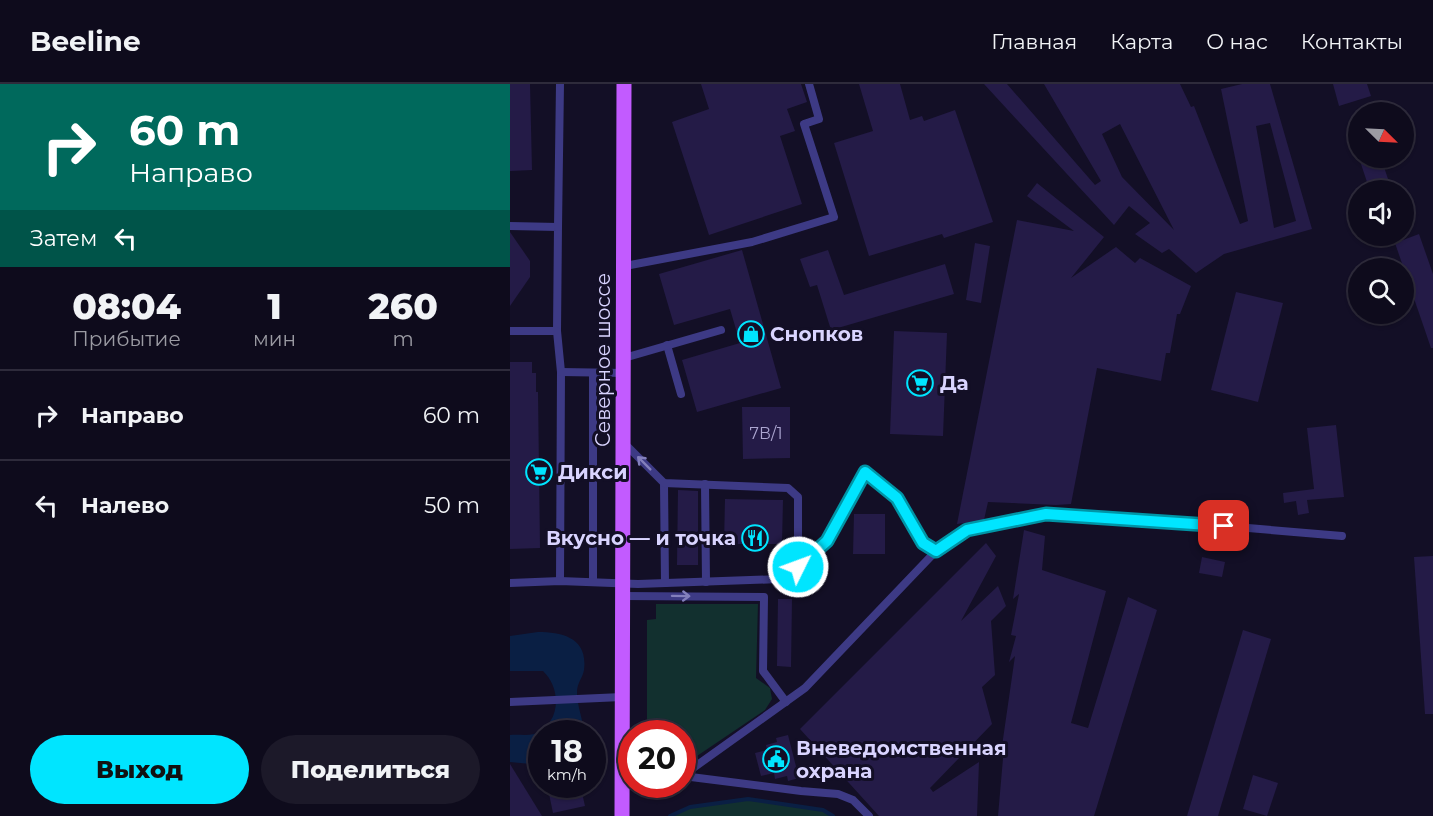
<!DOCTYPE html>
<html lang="ru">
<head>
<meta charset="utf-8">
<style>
  :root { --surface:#0e0b1c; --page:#1c1929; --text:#f1f3f6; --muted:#9b9ba3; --line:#2e2b3b; --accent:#00e5ff }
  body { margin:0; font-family:Montserrat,sans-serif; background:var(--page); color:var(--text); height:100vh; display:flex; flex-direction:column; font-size:22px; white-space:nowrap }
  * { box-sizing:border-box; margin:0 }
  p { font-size:20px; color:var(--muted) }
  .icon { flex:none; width:33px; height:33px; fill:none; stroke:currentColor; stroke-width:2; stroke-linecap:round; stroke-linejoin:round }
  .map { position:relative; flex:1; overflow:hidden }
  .panel { display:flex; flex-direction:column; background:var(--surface); width:510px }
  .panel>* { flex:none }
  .banner { background:#00695c; color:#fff; overflow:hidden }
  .needle { width:39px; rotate:114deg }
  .fabs { position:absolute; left:838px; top:18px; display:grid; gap:12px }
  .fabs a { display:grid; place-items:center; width:66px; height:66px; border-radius:50%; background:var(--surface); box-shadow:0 2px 4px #0004,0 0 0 2px var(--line); font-size:30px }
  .speed { position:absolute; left:18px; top:636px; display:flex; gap:12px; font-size:30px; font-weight:700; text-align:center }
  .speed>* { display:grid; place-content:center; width:78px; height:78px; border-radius:50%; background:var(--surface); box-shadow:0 2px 4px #0004,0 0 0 2px var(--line); line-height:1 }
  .speed small { font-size:15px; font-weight:400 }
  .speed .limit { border:9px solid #d22; background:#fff; color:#111 }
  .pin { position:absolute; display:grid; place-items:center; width:51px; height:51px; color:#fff; margin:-26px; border-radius:12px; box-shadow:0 3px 9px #0006 }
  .me { position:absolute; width:66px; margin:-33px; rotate:48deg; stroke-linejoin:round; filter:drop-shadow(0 0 4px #0008) }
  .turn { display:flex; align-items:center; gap:21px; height:126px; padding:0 30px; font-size:27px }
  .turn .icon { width:78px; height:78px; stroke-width:2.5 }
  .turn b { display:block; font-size:42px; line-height:51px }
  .then { display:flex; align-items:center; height:57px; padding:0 30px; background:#0003; gap:12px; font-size:22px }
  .eta { display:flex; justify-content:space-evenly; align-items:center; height:102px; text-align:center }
  .eta b { font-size:36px; font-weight:800; line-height:42px }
  .action { display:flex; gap:12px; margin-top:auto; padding:12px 30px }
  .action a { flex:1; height:69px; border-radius:36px; background:var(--accent); color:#111; font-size:24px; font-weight:800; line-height:69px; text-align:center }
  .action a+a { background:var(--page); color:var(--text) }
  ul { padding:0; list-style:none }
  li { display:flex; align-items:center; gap:18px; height:90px; padding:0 30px; border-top:2px solid var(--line) }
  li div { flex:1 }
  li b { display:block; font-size:22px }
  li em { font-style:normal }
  header { display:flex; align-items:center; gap:36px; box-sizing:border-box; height:84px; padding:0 30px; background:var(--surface); border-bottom:2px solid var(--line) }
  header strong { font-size:28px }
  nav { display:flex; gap:33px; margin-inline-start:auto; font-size:21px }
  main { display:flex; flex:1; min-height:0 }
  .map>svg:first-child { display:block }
</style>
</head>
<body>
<header>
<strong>Beeline</strong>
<nav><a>Главная</a><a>Карта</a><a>О нас</a><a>Контакты</a></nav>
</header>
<main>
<section class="panel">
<div class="banner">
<div class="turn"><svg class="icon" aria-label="right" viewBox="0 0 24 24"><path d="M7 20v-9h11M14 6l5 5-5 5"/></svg><div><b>60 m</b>Направо</div></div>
<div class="then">Затем<svg class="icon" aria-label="left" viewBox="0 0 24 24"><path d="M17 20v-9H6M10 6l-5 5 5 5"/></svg></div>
</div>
<div class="eta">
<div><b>08:04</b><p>Прибытие</p></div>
<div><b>1</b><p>мин</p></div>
<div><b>260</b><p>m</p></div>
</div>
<ul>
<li><svg class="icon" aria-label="right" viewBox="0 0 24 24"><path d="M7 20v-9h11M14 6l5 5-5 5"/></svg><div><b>Направо</b></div><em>60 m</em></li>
<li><svg class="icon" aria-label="left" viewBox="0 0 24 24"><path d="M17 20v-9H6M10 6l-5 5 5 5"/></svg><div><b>Налево</b></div><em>50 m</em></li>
</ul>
<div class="action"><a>Выход</a><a>Поделиться</a></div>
</section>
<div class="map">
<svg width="923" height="732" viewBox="0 0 923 732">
  <rect width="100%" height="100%" fill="#130f26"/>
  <g fill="#12302f">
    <polygon points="146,520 248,520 246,594 260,604 262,615 255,626 187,672 173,679 172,650 137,649 137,536 146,535"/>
    <polygon points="238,715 313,726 323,732 160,732 180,723"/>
  </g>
  <path fill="#0a1f44" d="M28,548C53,548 78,554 74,586C73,593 67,599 67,608C67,622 73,635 74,649L32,650L31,681L0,678V651C8,650 16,652 24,650C51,640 52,605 33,587H0V552Z"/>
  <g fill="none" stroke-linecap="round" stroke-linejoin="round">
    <polyline stroke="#0a1f44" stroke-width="4" points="160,732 180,723 238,715 313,726 323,732"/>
  </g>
  <g fill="#241b47" fill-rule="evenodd">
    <polygon points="0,0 20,0 22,86 0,87"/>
    <polygon points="191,0 291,0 297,18 277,25 285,47 270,52 292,120 199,151 162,38 199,25"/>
    <polygon points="349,0 390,0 400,36 412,32 414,37 445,26 483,138 434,154 432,150 359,172 324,59 363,47"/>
    <path d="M474,0H497L585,101L591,97L534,0H670L681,23L684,22L730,140L738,137L711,5L732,0H760L802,145L714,170L686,189L659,165L652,169L625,150L640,139L619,122L604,141ZM760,39L786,137L764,144L746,42ZM610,40L664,146L612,93L592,50Z"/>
    <polygon points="823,0 857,0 861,12 829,22"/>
    <polygon points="849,74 871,74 878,95 858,101"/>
    <polygon points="527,99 594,153 561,194 606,163 625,179 630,174 681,202 670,230 667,230 660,269 656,269 651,297 587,284 561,420 546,421 478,418 474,436 447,440 507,136 564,147 517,112"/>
    <polygon points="0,148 20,177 20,193 0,222"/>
    <polygon points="909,150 923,190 923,264 921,264 885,159"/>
    <polygon points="465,159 480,162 471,219 456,216"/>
    <polygon points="232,166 271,304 187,328 172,276 230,259 220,225 164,241 149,190"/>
    <polygon points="318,166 334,211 435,180 444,210 321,246 307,201 300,203 290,175"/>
    <polygon points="726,208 773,219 748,318 701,306"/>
    <polygon points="384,247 437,249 433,352 380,350"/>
    <polygon points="0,278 22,278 22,289 26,289 26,308 28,308 30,464 0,465"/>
    <polygon points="232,323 280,323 280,374 233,375"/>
    <polygon points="826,341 834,413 797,416 799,429 788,431 786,417 774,419 773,409 804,405 797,344"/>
    <polygon points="168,406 188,407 188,481 167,481"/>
    <polygon points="215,415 273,416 272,460 214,460"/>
    <polygon points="344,430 375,430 375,470 343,470"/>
    <polygon points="514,446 535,452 532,486 596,507 561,639 578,644 618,513 647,526 584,732 488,732 494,663 492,662 505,572 499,578 506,552 501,551 509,510 503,515"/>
    <polygon points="476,459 486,472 451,537 488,502 496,522 481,537 485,591 472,603 482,640 420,704 423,708 469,678 467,732 369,732 290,645"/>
    <polygon points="923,472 923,630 915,630 904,473"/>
    <polygon points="692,473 715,478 712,493 689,489"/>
    <polygon points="268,515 282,515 281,583 267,582"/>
    <polygon points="733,546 761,555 708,732 677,732"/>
    <polygon points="278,651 289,694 278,697 277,692 265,695 264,689 251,692 245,669 257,666 256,661 267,658 266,654"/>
    <polygon points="0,680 32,732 0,732"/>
    <polygon points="743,691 768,699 757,732 733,725"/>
    <polygon points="37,700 70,700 75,722 43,729"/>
  </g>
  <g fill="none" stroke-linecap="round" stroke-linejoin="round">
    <g stroke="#3d3a85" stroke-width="8">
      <polyline points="0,142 48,143 47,247"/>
      <polyline points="48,143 50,0"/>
      <polyline points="115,182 242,158 324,133 294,40 309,35 299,0"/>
      <polyline points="0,247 47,247 51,288 50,497"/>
      <polyline points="157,261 171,310"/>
      <polyline points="114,274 211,246"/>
      <polyline points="51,288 114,289"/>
      <polyline points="83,289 83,498"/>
      <polyline points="154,399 155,499"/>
      <polyline points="195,400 196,498"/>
      <polyline points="288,483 317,457 355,388 387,414 413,459 426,467"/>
      <polyline points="0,499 50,497 128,500 270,495 288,483 288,413 278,404 154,399 114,359"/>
      <polyline points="113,512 254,513 253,587 276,618"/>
      <polyline points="0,618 112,613"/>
      <polyline points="172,692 295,604 426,467 457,446 536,430 619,434 832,452"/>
      <polyline points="173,692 291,707 328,710 343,716 359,732"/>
    </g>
    <polyline stroke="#c25bff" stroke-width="15" points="112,732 114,0"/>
  </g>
  <defs><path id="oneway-shaft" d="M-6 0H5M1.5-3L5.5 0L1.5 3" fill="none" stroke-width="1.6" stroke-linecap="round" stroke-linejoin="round" transform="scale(1.5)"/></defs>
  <g stroke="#837fbc">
    <use href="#oneway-shaft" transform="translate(134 379) rotate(-135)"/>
    <use href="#oneway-shaft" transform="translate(171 512) rotate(1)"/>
  </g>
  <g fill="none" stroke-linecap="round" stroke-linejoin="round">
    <g stroke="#0095a6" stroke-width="15">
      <polyline id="route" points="288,483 317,457 355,388 387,414 413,459 426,467 457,446 536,430 714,442"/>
    </g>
    <use href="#route" stroke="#00e5ff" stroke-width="10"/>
  </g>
  <defs>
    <g id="shop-ring" transform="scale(1.35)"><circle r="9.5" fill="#130f26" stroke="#00e5ff" stroke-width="1.5"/><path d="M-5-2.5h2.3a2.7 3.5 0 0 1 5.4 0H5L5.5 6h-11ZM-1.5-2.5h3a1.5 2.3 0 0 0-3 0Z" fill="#00e5ff"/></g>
    <g id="supermarket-ring" transform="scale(1.35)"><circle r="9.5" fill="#130f26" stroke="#00e5ff" stroke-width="1.5"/><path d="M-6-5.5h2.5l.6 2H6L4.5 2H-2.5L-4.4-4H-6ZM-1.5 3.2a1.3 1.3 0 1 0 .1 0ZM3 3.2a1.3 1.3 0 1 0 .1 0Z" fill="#00e5ff"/></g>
    <g id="restaurant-ring" transform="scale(1.35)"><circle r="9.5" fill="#130f26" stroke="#00e5ff" stroke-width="1.5"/><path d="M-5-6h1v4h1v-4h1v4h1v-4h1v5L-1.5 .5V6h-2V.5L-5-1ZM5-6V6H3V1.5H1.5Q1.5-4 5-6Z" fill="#00e5ff"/></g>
    <g id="civic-ring" transform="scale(1.35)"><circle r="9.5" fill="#130f26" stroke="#00e5ff" stroke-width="1.5"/><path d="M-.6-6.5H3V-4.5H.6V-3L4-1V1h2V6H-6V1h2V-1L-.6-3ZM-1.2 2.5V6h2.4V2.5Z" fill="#00e5ff"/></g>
  </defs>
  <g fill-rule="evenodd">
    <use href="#shop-ring" x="241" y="250"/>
    <use href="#supermarket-ring" x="410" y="299"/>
    <use href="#supermarket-ring" x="29" y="388"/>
    <use href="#restaurant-ring" x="245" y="454"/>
    <use href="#civic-ring" x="266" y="675"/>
  </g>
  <g text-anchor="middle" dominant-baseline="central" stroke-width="6" stroke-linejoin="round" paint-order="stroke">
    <g font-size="16" fill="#aca6d1">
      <text x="256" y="349">7В/1</text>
    </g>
    <g font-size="20" font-weight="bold" fill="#d9d4ff" stroke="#130f26" text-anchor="start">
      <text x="260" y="250">Снопков</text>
      <text x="430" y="299">Да</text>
      <text x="48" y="388">Дикси</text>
      <text x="226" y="454" text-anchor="end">Вкусно — и точка</text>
      <text x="286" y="664">Вневедомственная<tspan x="286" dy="23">охрана</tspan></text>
    </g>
    <g font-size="20" fill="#d9d4ff" stroke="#130f26">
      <text transform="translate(93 276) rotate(-90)">Северное шоссе</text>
    </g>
  </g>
</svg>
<div class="fabs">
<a><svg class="needle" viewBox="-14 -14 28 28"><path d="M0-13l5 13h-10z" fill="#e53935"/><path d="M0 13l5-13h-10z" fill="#9b9ba3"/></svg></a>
<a><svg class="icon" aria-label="sound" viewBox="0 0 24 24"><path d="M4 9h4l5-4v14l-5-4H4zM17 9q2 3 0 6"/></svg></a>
<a><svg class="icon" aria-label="search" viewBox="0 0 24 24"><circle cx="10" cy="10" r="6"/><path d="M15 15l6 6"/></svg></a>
</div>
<div class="speed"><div>18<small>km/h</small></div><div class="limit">20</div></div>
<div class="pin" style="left:714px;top:442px;background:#d93025"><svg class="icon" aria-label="arrive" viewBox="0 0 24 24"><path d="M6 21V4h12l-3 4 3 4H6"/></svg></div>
<svg class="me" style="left:288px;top:483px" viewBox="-20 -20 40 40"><circle r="17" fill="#00e5ff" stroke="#fff" stroke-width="3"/><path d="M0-11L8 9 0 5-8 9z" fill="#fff"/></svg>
</div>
</main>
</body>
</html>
